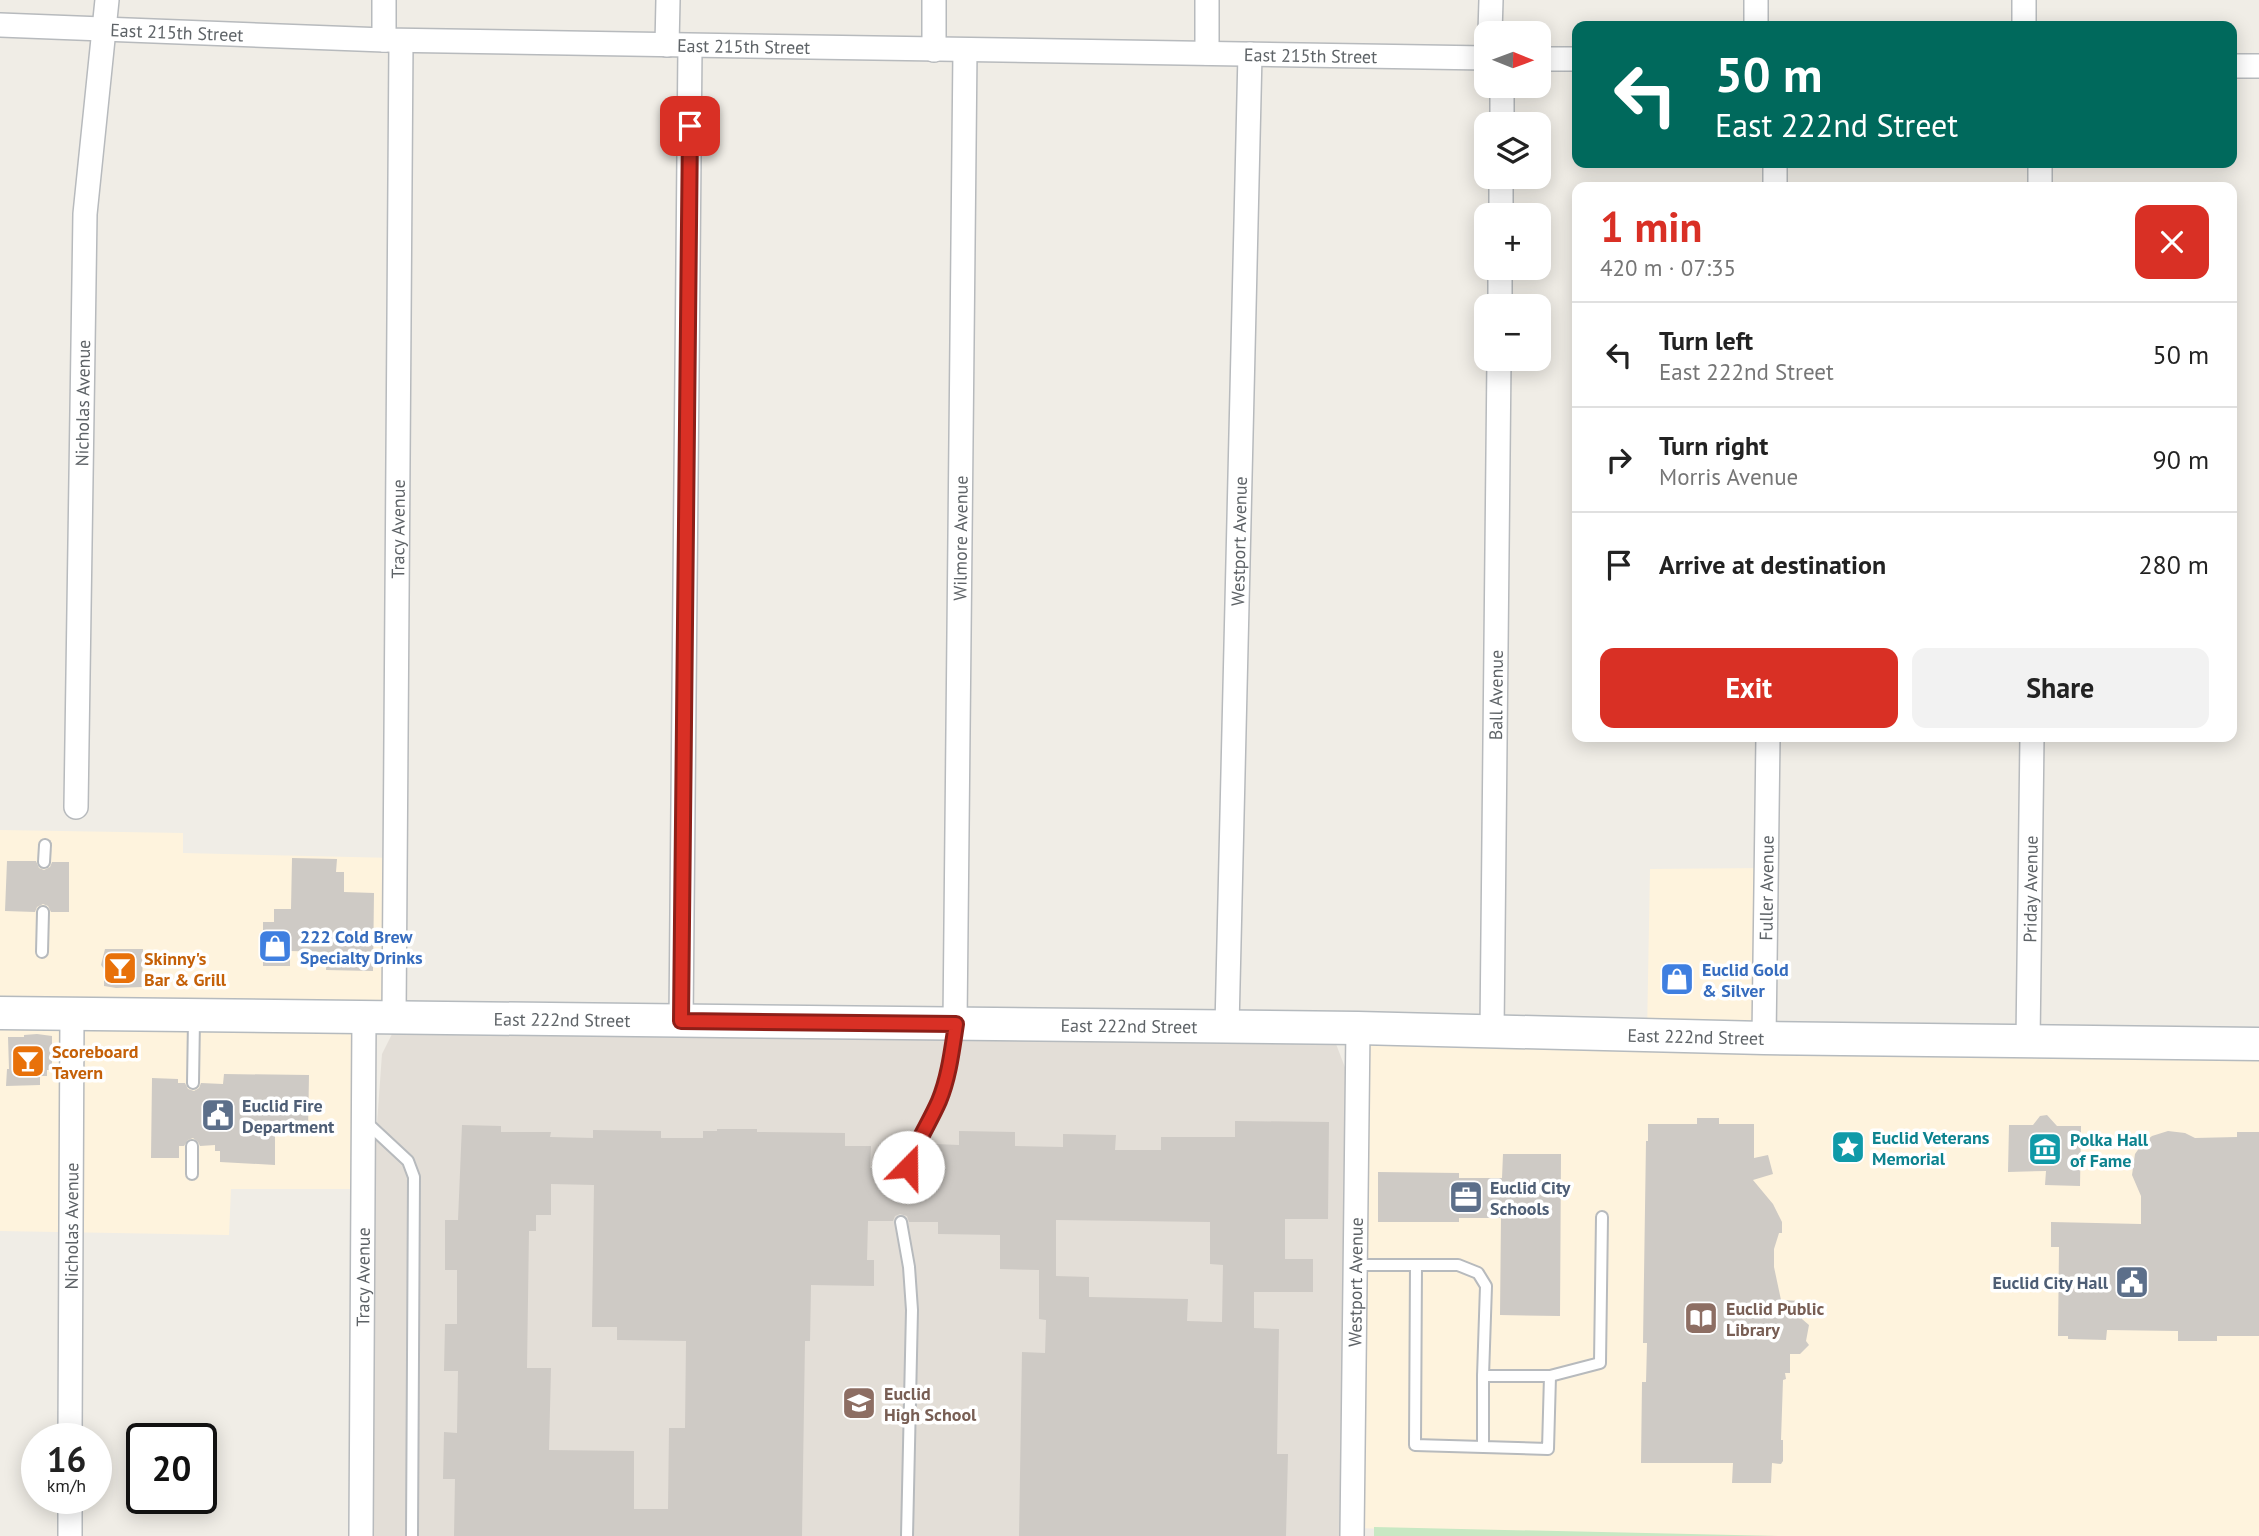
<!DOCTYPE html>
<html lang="en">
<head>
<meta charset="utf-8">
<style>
  :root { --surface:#fff; --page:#f2f2f2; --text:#222; --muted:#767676; --line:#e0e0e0; --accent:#d93025 }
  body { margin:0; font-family:"PT Sans",sans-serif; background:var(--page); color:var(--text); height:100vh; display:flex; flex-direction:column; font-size:26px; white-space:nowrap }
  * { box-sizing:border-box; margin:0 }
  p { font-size:23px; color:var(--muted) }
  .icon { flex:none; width:38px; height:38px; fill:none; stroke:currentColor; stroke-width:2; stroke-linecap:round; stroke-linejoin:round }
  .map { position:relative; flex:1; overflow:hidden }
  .side { position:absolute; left:1572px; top:182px; width:665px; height:560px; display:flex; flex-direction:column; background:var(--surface); border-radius:14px; box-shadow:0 4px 18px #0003 }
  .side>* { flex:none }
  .guide { position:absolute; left:1572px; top:21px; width:665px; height:147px; border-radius:14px; box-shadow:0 4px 18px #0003; background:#00695c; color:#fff; overflow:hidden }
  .needle { width:46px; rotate:91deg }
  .tools { position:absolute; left:1474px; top:21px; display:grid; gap:14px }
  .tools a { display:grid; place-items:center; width:77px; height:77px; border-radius:14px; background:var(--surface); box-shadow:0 4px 18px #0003; font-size:35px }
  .speed { position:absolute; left:21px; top:1423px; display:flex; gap:14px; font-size:35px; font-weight:700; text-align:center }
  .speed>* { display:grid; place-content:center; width:91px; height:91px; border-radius:50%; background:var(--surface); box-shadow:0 4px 18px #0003; line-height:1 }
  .speed small { font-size:18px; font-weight:400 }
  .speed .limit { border:4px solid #111; border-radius:10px; background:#fff; color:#111 }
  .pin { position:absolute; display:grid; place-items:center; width:60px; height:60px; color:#fff; margin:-30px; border-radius:14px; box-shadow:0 4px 10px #0006 }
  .me { position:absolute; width:77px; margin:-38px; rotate:22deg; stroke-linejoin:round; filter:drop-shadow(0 0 5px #0008) }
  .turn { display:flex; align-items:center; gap:24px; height:147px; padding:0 28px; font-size:32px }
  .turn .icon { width:91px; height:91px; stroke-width:2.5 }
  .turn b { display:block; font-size:49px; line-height:60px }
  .round { display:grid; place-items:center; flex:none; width:74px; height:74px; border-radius:14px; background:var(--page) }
  .headline { display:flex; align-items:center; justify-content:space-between; height:119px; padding:0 28px }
  h1 { font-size:42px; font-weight:700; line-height:52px; color:var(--accent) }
  .button { display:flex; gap:14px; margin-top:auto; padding:14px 28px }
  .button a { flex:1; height:80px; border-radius:14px; background:var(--accent); color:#fff; font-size:28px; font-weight:700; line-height:80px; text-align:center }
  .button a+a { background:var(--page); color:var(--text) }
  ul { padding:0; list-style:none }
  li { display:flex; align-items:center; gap:21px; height:105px; padding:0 28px; border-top:2px solid var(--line) }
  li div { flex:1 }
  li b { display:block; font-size:26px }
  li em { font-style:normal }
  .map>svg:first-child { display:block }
</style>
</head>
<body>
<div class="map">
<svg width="2259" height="1536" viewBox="0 0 2259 1536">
  <rect width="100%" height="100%" fill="#f0ede6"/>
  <g fill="#fef3dd">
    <polygon points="0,830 183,833 183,853 395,858 394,1017 364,1017 363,1189 231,1189 229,1235 0,1231"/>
    <polygon points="1766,868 1764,1037 2259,1044 2259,1536 1697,1536 1353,1528 1358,1028 1647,1035 1650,869"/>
  </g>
  <polygon fill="#e3ded7" points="394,1030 1222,1039 1336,1044 1346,1070 1343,1536 372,1536 375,1151 382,1054"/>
  <polygon fill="#c8e8c3" points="1374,1527 1779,1536 1374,1536"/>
  <g fill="#cecac5" fill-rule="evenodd">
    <polygon points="292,858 337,859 336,872 344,872 344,892 374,893 373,971 326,970 327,952 290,951 290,966 263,966 263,922 274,922 274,909 291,909"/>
    <polygon points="7,861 36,861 39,868 44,870 50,867 52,862 69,862 69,912 51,912 48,906 43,904 37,907 35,912 5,911"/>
    <polygon points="105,949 143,949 142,987 116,988 104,986 104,969 101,965"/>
    <polygon points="37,1034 52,1036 52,1070 47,1070 47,1076 40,1076 40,1085 6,1086 7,1069 9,1069 8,1037 24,1037 24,1035"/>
    <polygon points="224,1074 309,1075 308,1133 275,1132 275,1165 220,1162 220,1151 215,1151 215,1145 200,1146 198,1142 193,1138 188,1140 184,1146 179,1146 179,1158 151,1158 152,1078 178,1079 178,1083 185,1083 188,1089 194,1091 199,1088 201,1083 223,1084"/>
    <polygon points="2047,1115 2057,1126 2081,1126 2080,1186 2045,1185 2046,1171 2008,1172 2009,1125 2033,1125 2040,1116"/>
    <polygon points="1697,1118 1719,1118 1719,1124 1754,1124 1754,1158 1768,1155 1773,1174 1753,1180 1773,1204 1782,1222 1782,1233 1779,1233 1774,1249 1774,1267 1781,1300 1802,1301 1802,1319 1809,1325 1806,1341 1809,1345 1800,1354 1790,1354 1790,1373 1785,1373 1786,1379 1783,1380 1781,1440 1783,1440 1783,1461 1781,1464 1772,1463 1771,1483 1732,1483 1733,1463 1641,1463 1642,1382 1646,1382 1647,1343 1643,1343 1646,1141 1648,1141 1648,1124 1697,1124"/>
    <path d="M1235,1121L1329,1122L1328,1219H1285V1259H1313V1292H1254V1328L1279,1329L1277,1454H1288L1286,1536H1019L1022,1352L1045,1353L1046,1320L1039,1319V1270L1000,1269V1235L938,1234V1222H909L907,1216L900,1214L895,1216L893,1221H868L867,1260H874V1286L811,1285L810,1341H805L802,1536H454L455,1479H443L444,1432L457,1433L458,1371H444L445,1324H457V1270H445V1220H458L462,1125L501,1126V1132H551L550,1137L593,1138V1130L661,1131V1138H703V1131H717V1129H757V1132L845,1133V1146H871L870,1168H900L903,1173L909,1175L916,1169H935L936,1144L959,1145V1131L1015,1132V1146L1063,1147V1134L1116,1135L1115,1150H1161V1137H1235ZM551,1184L594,1185L592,1327H617V1340L686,1341L685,1428H669L668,1509H634V1451L549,1450L551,1368H527L529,1231H536V1215H551ZM1056,1220L1210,1222V1264L1223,1265L1222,1322L1187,1321L1188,1299L1089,1297V1277L1056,1276Z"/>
    <polygon points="2168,1131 2185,1133 2195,1138 2237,1137 2237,1132 2259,1132 2259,1336 2217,1336 2217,1341 2178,1341 2178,1331 2107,1330 2106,1340 2068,1339 2068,1336 2058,1336 2059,1247 2051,1247 2051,1222 2141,1224 2141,1196 2132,1175 2135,1154 2142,1144 2152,1136"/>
    <polygon points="1503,1154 1561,1154 1560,1316 1500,1315 1501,1218 1459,1218 1459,1222 1378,1222 1378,1172 1459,1173 1459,1178 1502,1178"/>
  </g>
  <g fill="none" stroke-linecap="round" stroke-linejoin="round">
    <g stroke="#b7babd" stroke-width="14">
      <g id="lane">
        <polyline points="44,862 45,845"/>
        <polyline points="42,952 43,912"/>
        <polyline points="193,1083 194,1020"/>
        <polyline points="365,1121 408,1161 414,1177 412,1536"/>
        <path d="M908,1167C915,1143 932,1122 940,1097C948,1075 952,1051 955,1027"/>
        <polyline points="192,1174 192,1146"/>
        <polyline points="901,1222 909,1267 912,1310 907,1536"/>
        <polyline points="1356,1265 1458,1265 1478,1273 1486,1286 1483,1376"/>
        <polyline points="1416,1265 1415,1445 1548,1449 1550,1376 1483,1376 1483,1447"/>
        <polyline points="1550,1376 1600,1363 1602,1217"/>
      </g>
    </g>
    <g stroke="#b7babd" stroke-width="26">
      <g id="street">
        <path id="s1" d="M0,25L384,40L1486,58"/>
        <polyline points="1756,26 1756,0"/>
        <polyline points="2024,26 2024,0"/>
        <polyline points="1490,33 1491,0"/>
        <polyline points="384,40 384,0"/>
        <polyline points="667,45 668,0"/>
        <polyline points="934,50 934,0"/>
        <polyline points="1207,53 1207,0"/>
        <polyline points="1538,59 1577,59"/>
        <polyline points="2231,66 2259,66"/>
        <polyline points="1502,124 1502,86"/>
        <polyline points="1775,187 1775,163"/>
        <polyline points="2040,187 2040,163"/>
        <polyline points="1501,215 1501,177"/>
        <polyline points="1500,306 1500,268"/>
        <path id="s2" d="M76,807L85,214L107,0"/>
        <path id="s3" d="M394,1017L401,41"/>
        <polyline points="681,1022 690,46"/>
        <path id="s4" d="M955,1024L965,50"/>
        <path id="s5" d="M1227,1027L1250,54"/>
        <path id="s6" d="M1492,1031L1499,359"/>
        <path id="s7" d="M1764,1038L1768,737"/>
        <path id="s8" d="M2028,1041L2032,737"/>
        <path id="s9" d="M70,1438L72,1014"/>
        <polyline points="70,1536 70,1498"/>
        <path id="s10" d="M361,1536L364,1017"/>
        <path id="s11" d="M1352,1536L1358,1028"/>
      </g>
    </g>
    <g stroke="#b5babe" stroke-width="35">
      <g id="secondary">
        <path id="s12" d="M0,1013L1358,1028L1764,1038L2259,1044"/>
      </g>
    </g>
    <use href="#lane" stroke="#fff" stroke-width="10"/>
    <use href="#street" stroke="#fff" stroke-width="23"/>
    <use href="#secondary" stroke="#fff" stroke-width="32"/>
  </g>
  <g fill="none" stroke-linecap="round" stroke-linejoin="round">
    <g stroke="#8d1f18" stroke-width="18">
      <path id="route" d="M690,126L681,1021L956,1024C952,1050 949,1077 939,1101C929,1124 915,1144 908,1167"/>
    </g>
    <use href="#route" stroke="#d93025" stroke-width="12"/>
  </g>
  <defs>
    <g id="shop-square" transform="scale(1.75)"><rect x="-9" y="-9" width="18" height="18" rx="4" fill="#3f7fe0" stroke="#fff"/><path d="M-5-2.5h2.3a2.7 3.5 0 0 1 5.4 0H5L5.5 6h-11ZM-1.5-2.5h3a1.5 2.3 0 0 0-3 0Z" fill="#fff"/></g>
    <g id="bar-square" transform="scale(1.75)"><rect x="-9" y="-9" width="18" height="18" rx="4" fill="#e8710a" stroke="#fff"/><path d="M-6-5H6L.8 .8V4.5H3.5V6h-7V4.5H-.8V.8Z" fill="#fff"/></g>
    <g id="civic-square" transform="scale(1.75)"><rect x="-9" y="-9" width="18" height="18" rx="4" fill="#5c6f8a" stroke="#fff"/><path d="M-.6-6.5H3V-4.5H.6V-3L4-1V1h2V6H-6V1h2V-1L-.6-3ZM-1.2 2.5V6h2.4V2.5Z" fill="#fff"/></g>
    <g id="sight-square" transform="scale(1.75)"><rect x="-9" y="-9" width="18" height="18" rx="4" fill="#0f9aa8" stroke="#fff"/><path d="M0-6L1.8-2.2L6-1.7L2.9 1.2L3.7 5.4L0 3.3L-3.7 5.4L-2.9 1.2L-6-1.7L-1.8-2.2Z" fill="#fff"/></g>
    <g id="museum-square" transform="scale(1.75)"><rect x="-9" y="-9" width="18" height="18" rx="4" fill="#0f9aa8" stroke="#fff"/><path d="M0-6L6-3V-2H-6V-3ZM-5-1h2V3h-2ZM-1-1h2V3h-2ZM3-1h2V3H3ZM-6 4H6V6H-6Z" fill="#fff"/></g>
    <g id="office-square" transform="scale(1.75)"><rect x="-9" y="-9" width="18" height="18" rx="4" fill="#5c6f8a" stroke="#fff"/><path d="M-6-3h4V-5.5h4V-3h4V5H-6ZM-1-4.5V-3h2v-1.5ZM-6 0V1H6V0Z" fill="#fff"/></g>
    <g id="library-square" transform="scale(1.75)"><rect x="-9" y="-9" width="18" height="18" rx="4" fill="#8d6e63" stroke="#fff"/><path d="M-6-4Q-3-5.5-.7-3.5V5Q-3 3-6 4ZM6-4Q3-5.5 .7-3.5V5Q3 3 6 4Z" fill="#fff"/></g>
    <g id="school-square" transform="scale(1.75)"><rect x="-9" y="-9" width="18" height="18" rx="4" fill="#8d6e63" stroke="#fff"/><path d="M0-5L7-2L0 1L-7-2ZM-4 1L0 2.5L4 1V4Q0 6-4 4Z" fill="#fff"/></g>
  </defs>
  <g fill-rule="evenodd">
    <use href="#shop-square" x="275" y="946"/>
    <use href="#bar-square" x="120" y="968"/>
    <use href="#shop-square" x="1677" y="979"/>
    <use href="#bar-square" x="28" y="1061"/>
    <use href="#civic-square" x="218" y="1115"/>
    <use href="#sight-square" x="1848" y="1147"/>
    <use href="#museum-square" x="2045" y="1149"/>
    <use href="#office-square" x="1466" y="1197"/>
    <use href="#civic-square" x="2132" y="1282"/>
    <use href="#library-square" x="1701" y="1318"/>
    <use href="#school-square" x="859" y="1403"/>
  </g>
  <g text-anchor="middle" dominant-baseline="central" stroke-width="7" stroke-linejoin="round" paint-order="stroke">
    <g font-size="18" fill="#5e6367" stroke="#fff">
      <text stroke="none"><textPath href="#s1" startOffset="177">East 215th Street</textPath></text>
      <text stroke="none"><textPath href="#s1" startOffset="744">East 215th Street</textPath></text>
      <text stroke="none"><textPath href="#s1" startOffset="1311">East 215th Street</textPath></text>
      <text stroke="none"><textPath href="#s2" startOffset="404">Nicholas Avenue</textPath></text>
      <text stroke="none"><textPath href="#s3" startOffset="488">Tracy Avenue</textPath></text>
      <text stroke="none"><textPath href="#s4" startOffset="486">Wilmore Avenue</textPath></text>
      <text stroke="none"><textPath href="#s5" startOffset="486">Westport Avenue</textPath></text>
      <text stroke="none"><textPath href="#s6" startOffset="336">Ball Avenue</textPath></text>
      <text stroke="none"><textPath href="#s7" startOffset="150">Fuller Avenue</textPath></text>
      <text stroke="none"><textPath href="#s8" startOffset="152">Priday Avenue</textPath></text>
      <text stroke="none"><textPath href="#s12" startOffset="562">East 222nd Street</textPath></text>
      <text stroke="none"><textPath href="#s12" startOffset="1129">East 222nd Street</textPath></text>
      <text stroke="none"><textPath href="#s12" startOffset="1696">East 222nd Street</textPath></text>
      <text stroke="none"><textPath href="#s9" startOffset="212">Nicholas Avenue</textPath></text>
      <text stroke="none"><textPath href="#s10" startOffset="259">Tracy Avenue</textPath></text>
      <text stroke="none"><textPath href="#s11" startOffset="254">Westport Avenue</textPath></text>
    </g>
    <g font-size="18" font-weight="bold" fill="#366cbe" stroke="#fff" text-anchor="start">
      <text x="300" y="936">222 Cold Brew<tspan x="300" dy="21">Specialty Drinks</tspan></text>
      <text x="1702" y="969">Euclid Gold<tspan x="1702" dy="21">&amp; Silver</tspan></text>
    </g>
    <g font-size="18" font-weight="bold" fill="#c56008" stroke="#fff" text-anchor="start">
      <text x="144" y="958">Skinny's<tspan x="144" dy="21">Bar &amp; Grill</tspan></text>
      <text x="52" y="1051">Scoreboard<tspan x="52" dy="21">Tavern</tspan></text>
    </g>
    <g font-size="18" font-weight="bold" fill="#4e5e75" stroke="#fff" text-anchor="start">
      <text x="242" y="1105">Euclid Fire<tspan x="242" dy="21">Department</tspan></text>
      <text x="1490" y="1187">Euclid City<tspan x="1490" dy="21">Schools</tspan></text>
      <text x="2108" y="1282" text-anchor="end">Euclid City Hall</text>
    </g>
    <g font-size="18" font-weight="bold" fill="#0d838f" stroke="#fff" text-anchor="start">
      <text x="1872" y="1137">Euclid Veterans<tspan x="1872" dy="21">Memorial</tspan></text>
      <text x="2070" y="1139">Polka Hall<tspan x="2070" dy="21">of Fame</tspan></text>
    </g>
    <g font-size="18" font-weight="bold" fill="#785e54" stroke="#fff" text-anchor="start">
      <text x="1726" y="1308">Euclid Public<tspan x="1726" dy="21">Library</tspan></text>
      <text x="884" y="1393">Euclid<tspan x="884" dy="21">High School</tspan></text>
    </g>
  </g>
</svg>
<div class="tools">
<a><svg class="needle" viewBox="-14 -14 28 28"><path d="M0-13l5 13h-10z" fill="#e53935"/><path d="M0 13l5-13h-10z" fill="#767676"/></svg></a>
<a><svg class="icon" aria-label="layers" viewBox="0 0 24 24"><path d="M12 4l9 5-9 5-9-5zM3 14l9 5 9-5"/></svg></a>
<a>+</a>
<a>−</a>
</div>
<div class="speed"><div>16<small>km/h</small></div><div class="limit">20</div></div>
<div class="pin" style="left:690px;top:126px;background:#d93025"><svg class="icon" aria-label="arrive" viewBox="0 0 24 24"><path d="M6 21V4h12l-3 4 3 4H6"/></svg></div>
<svg class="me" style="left:908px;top:1167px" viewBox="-20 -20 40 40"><circle r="19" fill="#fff"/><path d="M0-13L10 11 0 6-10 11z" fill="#d93025"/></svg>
<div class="guide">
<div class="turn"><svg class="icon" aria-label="left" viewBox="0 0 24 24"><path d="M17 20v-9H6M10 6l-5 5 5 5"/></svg><div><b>50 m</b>East 222nd Street</div></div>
</div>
<section class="side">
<div class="headline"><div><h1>1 min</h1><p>420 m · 07:35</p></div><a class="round" style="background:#d93025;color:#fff"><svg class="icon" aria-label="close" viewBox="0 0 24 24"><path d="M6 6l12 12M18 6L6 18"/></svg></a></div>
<ul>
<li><svg class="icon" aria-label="left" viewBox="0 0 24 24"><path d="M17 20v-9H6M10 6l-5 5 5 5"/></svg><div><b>Turn left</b><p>East 222nd Street</p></div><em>50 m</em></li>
<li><svg class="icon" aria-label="right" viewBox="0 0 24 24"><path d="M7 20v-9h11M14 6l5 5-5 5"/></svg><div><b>Turn right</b><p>Morris Avenue</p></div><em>90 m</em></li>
<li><svg class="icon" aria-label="arrive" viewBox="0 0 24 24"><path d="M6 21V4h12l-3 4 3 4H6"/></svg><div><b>Arrive at destination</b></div><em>280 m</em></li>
</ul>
<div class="button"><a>Exit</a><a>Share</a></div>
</section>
</div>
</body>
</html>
